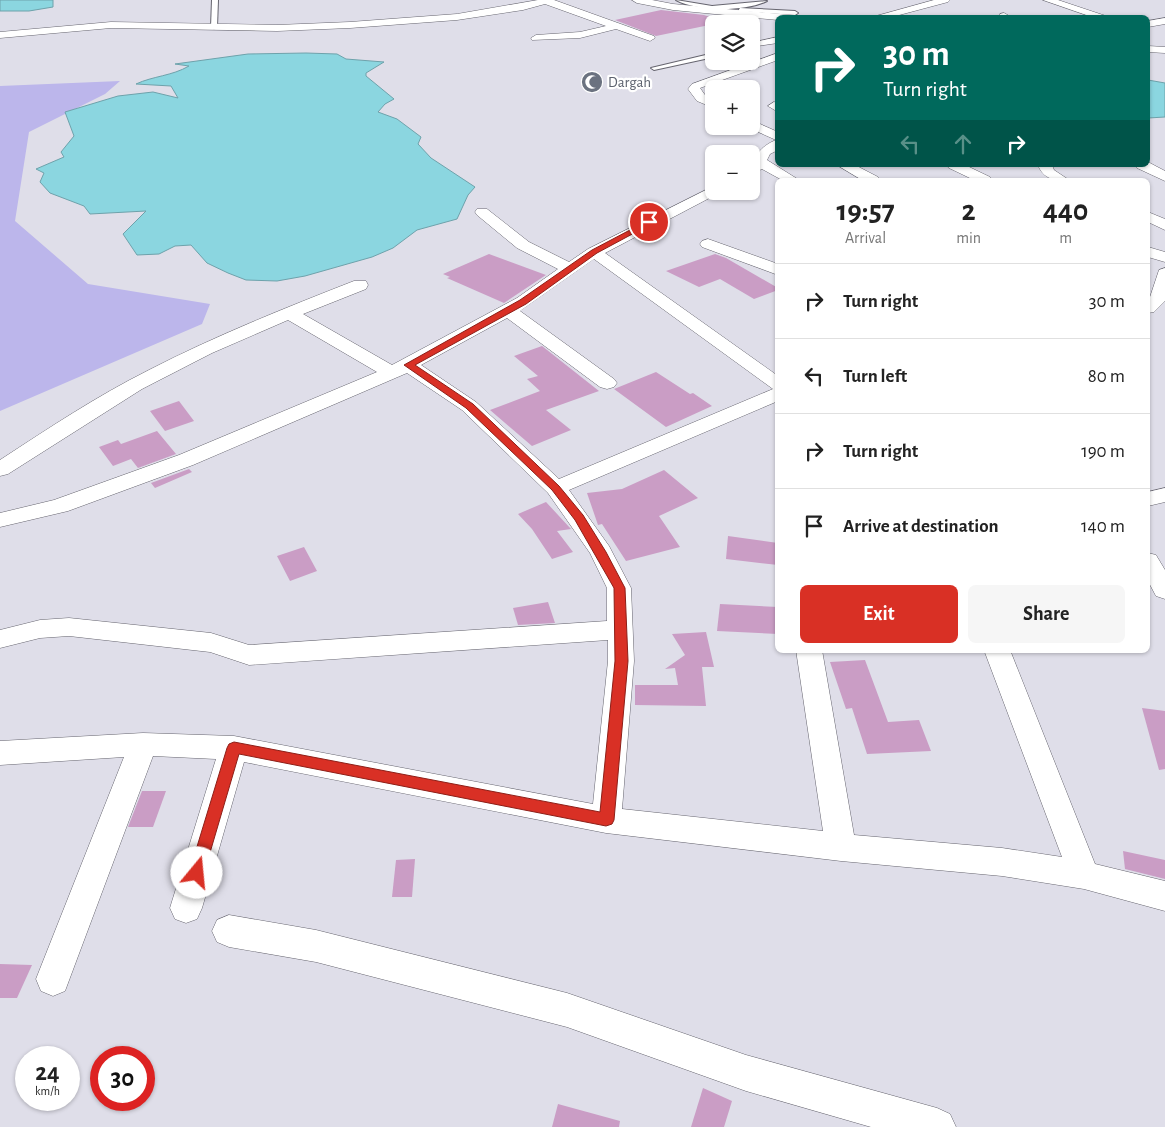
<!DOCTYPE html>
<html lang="en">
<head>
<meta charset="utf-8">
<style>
  :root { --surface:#fff; --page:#f6f6f6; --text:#222; --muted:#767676; --line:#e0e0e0; --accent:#d93025 }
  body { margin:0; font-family:"Alegreya Sans",sans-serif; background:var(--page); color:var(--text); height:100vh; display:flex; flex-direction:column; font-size:19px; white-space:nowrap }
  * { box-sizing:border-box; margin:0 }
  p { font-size:16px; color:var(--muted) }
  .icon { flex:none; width:28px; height:28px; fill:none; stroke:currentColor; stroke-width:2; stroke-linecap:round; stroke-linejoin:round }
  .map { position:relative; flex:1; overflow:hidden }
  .details { position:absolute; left:775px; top:178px; width:375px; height:475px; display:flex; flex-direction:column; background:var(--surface); border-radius:8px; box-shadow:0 1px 4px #0004 }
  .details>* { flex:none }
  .top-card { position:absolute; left:775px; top:15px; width:375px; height:152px; border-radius:8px; box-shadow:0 1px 4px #0004; background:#00695c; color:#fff; overflow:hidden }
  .buttons { position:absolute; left:705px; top:15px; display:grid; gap:10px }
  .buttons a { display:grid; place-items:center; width:55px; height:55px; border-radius:8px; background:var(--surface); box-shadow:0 1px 4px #0004; font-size:25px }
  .speed { position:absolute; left:15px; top:1046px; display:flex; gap:10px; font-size:25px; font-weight:700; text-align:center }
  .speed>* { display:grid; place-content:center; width:65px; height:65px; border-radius:50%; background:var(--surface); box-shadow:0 1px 4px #0004; line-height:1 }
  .speed small { font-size:12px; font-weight:400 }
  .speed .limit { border:8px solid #d22; background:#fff; color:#111 }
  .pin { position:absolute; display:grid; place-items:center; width:42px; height:42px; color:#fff; margin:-21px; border:2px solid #fff; border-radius:50%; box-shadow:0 1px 5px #0007 }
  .me { position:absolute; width:55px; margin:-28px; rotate:17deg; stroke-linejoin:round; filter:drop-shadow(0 0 4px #0008) }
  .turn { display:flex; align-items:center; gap:18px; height:105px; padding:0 25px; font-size:22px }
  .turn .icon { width:65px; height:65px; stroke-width:2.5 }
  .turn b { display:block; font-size:35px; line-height:42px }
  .lanes { display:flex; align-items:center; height:48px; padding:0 25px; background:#0003; justify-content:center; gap:25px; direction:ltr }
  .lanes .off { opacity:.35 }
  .eta { display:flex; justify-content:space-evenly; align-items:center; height:85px; text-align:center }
  .eta b { font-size:30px; font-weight:700; line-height:35px }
  .cta { display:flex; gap:10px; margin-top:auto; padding:10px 25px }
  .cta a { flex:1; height:58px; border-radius:8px; background:var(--accent); color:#fff; font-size:20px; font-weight:700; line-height:58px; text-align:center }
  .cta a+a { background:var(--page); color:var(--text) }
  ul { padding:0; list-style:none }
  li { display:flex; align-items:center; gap:15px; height:75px; padding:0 25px; border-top:1px solid var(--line) }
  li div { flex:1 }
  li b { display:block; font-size:19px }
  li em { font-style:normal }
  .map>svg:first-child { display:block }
</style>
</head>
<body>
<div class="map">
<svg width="1165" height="1127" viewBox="0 0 1165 1127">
  <rect width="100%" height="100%" fill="#dfdee9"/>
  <polygon fill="#bcb6eb" points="120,81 105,94 29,132 15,221 88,284 210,304 202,324 0,411 0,86"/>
  <g fill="#8bd6e0" stroke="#6ea2ab">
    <polygon points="0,0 53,0 53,7 29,11 0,11"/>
    <path d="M306,53L337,54L346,59L384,62L366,73V76L394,99L385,104L378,112L397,119L421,137L418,144L431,158L475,187L468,195L457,219L417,230L393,248L372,257L305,276L277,281L246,280L228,273L207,263L191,245L175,246L159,254L137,255L123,234L146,211L90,214L84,206L50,193L40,182L44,173L36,169L64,157L61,152L74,136L65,112L118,96L153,92L178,98L171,86L136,84C153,76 172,76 189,66L175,64L248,54Z"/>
    <polygon points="1148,80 1165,83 1165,117 1148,118"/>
  </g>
  <g fill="#ca9dc5">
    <polygon points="661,10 704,15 724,22 656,36 615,20"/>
    <polygon points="489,254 546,275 504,303 447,278 450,277 443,274"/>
    <polygon points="715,254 726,258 778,288 778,290 754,299 720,279 699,287 666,271"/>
    <polygon points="542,346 599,391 546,410 571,430 532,446 490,410 540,391 527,379 538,376 514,356"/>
    <polygon points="656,372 690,394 693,393 712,406 666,427 614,389"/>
    <polygon points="179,401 194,421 165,431 150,411"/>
    <polygon points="157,431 176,454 138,468 131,459 113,466 99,447 118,440 121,444"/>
    <polygon points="189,469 192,472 155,488 151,483"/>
    <polygon points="664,470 698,498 659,516 680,547 626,561 602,524 598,525 587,493 622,489"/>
    <polygon points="546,502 571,529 557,531 573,552 552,559 532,529 518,514"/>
    <polygon points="728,536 778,543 778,565 726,559"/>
    <polygon points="304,547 317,571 290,581 277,556"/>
    <polygon points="548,602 555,623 518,625 513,608"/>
    <polygon points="720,604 778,607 778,634 717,631"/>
    <polygon points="706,632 714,667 702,667 706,706 635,705 635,685 678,685 675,668 665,669 685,655 672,634"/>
    <polygon points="865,660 888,722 919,720 931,751 867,754 852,708 846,709 830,662"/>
    <polygon points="1142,708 1165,711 1165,769 1159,770"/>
    <polygon points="142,791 166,791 153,827 128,827"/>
    <polygon points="1123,851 1165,860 1165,879 1125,869"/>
    <polygon points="415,859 412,897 392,897 396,860"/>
    <polygon points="0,964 32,965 17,998 0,998"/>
    <polygon points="703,1088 732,1101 724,1127 691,1127"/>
    <polygon points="558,1104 620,1121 619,1127 552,1127"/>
  </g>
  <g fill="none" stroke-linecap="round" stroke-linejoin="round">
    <g stroke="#66656f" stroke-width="2">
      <g id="lane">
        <polygon points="212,0 218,0 217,27 214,29 211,27"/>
        <path d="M676,0L712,6L767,1C745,12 698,12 676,0Z"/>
        <polygon points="740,8 795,11 798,13 795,15 738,11"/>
        <polygon points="714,53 714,57 654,70 651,68"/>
      </g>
    </g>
    <g stroke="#66656f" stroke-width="1">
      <g id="street">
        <polygon points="538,0 554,0 654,36 655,38 650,41 616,29 580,38 532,40 531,38 536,35 580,32 606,26 545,4 523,10 457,20 350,28 277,31 111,28 0,38 0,32 111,22 277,25 350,22 457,14"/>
        <polygon points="632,0 652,0 673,4 790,15 795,18 778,18 778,20 673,10 637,3"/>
        <polygon points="934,0 950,0 948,2 888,18 869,18"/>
        <polygon points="1043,0 1058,0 1112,18 1095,18"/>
        <polygon points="1004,13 1013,18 1000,18 1000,14"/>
        <polygon points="1165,18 1165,24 1148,27 1148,21"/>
        <polygon points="778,37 778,43 751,47 751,43"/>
        <polygon points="1148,46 1165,47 1165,53 1148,52"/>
        <polygon points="778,53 778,60 700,88 705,95 714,99 714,108 697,101 688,89 692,84"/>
        <polygon points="774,102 778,103 778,112 768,106"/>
        <path d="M751,120L778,132V150L770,154L767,160L799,180H782L762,169L751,174C751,158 761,146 776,140L747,127L751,126Z"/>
        <polygon points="1148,162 1165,171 1165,181 1137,168 1135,165 1148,165"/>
        <polygon points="837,165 855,165 878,177 880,180 862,180"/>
        <polygon points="947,165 965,165 990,177 992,180 974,180 949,168"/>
        <path d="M1038,165H1052L1054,170L1069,180C1054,180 1044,180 1038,165Z"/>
        <path d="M714,186V191H720L719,193L605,253L778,376V401L569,490L609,546L631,588L634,661L622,809L823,831L796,650H822L854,835L1002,848L1062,857L984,650H1010L1095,864L1165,881V911L1084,889L1002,876L841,861L606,833L244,762L202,908L197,919L186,923L175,919L170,908L216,759L153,756L65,991L53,996L41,991L36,979L124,757L0,765V741L143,733L234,736L593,804L608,661V640L249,665L210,652L69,636L40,638L0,648V630L40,620L69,618L211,633L249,645L607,621V588L590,553L548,493L462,410L407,373L193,465L68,511L0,527V513L54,500L179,455L377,372L288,320L212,353L142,389L8,474L0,476V460C49,428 97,396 149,370C215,336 285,308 354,281H366L368,285L366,289L303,314L392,365L517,298L558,269L517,248L477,215L475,212L477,209H487L529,242L569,262L588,249ZM594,259L773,389L559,479L476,402L421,365L507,318L600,387L607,389L614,387L617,383L614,379L520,311Z"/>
        <polygon points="1148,212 1165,219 1165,230 1148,222"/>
        <polygon points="708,239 778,264 778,275 702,247 700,244 702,241"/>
        <polygon points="1148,247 1165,252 1165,262 1148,257"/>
        <polygon points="1165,268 1165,301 1154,312 1148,313 1148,299 1150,297 1159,270"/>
        <polygon points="1165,488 1165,502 1148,506 1148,492"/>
        <polygon points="1148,553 1156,555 1165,570 1165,599 1156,596 1148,581"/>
        <polygon points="229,915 316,930 567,993 746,1055 937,1108 950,1114 956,1127 871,1127 746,1091 567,1027 316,962 229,947 217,942 212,931 217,920"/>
      </g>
    </g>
    <use href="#lane" fill="#fff" fill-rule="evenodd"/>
    <use href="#street" fill="#fff" fill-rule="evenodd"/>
  </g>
  <polygon fill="#d93025" stroke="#8d1f18" points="649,220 651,221 651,224 597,253 526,304 415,365 473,404 559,486 583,515 606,552 625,588 628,661 614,820 612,824 606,826 239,754 204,873 202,878 197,880 191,878 189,873 227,748 229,744 234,742 600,812 615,661 614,588 575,520 552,490 466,408 404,365 520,300 592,250"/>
  <defs>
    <g id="mosque-disc" transform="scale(1.125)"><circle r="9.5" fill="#6b7280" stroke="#fff"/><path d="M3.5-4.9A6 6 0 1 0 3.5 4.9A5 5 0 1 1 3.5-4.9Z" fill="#fff"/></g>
  </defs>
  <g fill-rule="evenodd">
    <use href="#mosque-disc" x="592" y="82"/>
  </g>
  <g text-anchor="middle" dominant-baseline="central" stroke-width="4.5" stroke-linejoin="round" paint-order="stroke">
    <g font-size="15" fill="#5b616d" stroke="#fff" text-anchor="start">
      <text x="608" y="82">Dargah</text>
    </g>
  </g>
</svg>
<div class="buttons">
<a><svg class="icon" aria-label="layers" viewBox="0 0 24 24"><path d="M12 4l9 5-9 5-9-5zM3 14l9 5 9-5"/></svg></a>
<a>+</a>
<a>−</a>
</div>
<div class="speed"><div>24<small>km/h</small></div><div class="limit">30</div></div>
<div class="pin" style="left:649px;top:222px;background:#d93025"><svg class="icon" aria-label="arrive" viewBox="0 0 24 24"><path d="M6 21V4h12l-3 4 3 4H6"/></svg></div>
<svg class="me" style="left:197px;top:873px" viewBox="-20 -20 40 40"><circle r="19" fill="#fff"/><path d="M0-13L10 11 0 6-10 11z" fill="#d93025"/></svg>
<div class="top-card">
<div class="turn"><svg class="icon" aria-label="right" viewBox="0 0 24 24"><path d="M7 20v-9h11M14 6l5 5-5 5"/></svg><div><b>30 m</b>Turn right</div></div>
<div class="lanes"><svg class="icon off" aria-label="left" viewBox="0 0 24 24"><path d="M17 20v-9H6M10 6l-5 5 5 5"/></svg><svg class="icon off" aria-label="ahead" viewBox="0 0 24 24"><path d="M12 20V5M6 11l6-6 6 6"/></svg><svg class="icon" aria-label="right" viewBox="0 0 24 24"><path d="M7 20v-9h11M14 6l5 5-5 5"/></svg></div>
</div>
<section class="details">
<div class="eta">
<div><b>19:57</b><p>Arrival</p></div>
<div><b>2</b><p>min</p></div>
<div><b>440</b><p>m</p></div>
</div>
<ul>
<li><svg class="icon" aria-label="right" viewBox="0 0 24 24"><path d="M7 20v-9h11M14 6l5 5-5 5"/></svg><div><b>Turn right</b></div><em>30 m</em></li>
<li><svg class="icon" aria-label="left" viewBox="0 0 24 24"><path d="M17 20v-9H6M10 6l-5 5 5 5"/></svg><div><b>Turn left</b></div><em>80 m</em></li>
<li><svg class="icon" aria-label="right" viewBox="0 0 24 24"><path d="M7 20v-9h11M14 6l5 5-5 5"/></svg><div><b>Turn right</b></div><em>190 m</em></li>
<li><svg class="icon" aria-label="arrive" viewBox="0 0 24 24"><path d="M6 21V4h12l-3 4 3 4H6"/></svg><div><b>Arrive at destination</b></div><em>140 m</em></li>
</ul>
<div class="cta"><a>Exit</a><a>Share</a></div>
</section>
</div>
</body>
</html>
